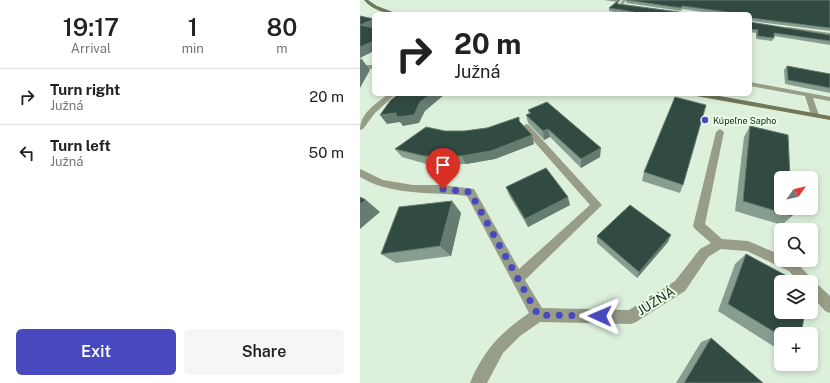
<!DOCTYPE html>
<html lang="en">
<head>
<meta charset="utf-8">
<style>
  :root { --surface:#fff; --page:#f6f6f6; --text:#222; --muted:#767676; --line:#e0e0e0; --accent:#4849bf }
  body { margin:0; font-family:"Public Sans",sans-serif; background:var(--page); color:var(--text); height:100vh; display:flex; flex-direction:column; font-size:15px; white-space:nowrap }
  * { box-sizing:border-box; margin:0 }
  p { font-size:13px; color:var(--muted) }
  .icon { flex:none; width:22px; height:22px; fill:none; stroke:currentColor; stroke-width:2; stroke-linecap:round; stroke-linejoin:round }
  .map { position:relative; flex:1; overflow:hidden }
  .drawer { display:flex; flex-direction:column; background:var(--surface); width:360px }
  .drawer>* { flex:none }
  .banner { position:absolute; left:12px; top:12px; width:380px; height:84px; border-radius:6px; box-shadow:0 2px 6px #0003; background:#fff; color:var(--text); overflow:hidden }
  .needle { width:26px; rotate:56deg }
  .controls { position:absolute; left:414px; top:171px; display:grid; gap:8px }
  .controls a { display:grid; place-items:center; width:44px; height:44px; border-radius:6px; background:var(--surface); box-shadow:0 2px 6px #0003; font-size:20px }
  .pin { position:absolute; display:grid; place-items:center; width:34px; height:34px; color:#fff; margin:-41px -17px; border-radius:50% 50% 50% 0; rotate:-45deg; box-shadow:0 0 4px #0007 }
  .pin .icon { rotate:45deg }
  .me { position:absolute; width:44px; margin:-22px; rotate:271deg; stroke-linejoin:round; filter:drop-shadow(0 0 3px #0008) }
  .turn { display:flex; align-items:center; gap:14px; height:84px; padding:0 16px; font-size:18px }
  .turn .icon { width:52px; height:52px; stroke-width:2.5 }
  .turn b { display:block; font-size:28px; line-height:34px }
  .eta { display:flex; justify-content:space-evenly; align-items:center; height:68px; text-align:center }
  .eta b { font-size:24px; font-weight:600; line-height:28px }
  .primary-button { display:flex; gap:8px; margin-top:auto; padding:8px 16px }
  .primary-button a { flex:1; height:46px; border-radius:6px; background:var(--accent); color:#fff; font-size:16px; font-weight:600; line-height:46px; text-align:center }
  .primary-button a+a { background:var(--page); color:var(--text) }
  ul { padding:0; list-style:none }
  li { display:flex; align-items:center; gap:12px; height:56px; padding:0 16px; border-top:1px solid var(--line) }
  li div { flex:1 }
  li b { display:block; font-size:15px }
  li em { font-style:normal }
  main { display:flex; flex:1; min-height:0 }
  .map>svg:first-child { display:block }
</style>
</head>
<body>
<main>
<section class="drawer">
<div class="eta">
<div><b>19:17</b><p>Arrival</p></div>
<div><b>1</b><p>min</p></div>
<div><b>80</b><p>m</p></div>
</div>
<ul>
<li><svg class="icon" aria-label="right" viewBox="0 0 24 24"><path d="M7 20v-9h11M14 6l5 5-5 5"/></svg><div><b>Turn right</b><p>Južná</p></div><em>20 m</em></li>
<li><svg class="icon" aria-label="left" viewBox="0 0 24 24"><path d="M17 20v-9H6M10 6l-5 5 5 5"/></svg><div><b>Turn left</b><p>Južná</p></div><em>50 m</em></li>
</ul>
<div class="primary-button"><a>Exit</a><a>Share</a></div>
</section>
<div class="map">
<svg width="470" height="383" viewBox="0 0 470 383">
  <rect width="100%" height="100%" fill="#ddf0dc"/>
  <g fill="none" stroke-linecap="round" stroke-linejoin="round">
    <g fill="#989d87" fill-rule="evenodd">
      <polygon points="263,0 267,0 263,4 330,14 318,14 258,6"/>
      <polygon points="428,27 470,33 470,37 426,29"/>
      <rect x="0" y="65" width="14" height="4"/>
      <polygon points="390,82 470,97 470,101 453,98 459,115 455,117 451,115 445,96 390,86"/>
      <path d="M28,94H36L15,113L3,129L0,130C0,113 16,104 28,94Z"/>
      <path d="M166,124L169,125L242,205L165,280L182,308L269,310L315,281L340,249L351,243L335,229L333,226L356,132L360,129L364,132L345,224L362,239L388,241L421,255V260H431L437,263L453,280L470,296V313L465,311L451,295V282H438L429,271L387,251L361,249L348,257L325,291L276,322L271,324L180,322L160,336L143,353L127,383H110C123,351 141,332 169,313L107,196C78,192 48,195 20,186C13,184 6,180 0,177V169L23,180L53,185H83L114,189L159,269L230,205L163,129L162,127Z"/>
    </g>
    <g fill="#717758" fill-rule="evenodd">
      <path d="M4,0H8L17,6L38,14C26,14 12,10 4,0Z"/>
      <polygon points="332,94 348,94 470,116 470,120 336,96"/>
    </g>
  </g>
  <g fill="#879d8f">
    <polygon points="244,0 261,0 259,2 258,4 319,14 265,14 249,11 249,8 257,2"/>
    <polygon points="267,0 470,0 470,31 391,21 390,22 470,35 470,45 414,36 414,38 412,41 396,39 396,33 390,32 390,14 357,14 322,9 321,11 266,3"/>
    <polygon points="427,66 470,74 470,93 425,84 424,70"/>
    <polygon points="168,110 240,157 221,168 190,137 184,140 168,123 166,115 169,114"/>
    <polygon points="160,123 174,144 135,159 106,164 70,165 42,157 35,149 85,131 104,131"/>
    <polygon points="390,126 432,216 422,225 375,211 384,137"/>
    <polygon points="284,172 323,185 320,193 282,181"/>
    <polygon points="146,187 210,205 168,227 149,195"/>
    <polygon points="92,201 101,213 91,256 36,263 21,254"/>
    <polygon points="237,236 308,242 277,278 237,243"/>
    <polygon points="386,254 421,334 421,351 358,311 375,264"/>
    <polygon points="351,338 403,383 316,383 341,342"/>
  </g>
  <g fill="#657c70">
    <polygon points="14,19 14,28 4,32 0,25"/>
    <polygon points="14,41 14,51 0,58 0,47"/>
    <polygon points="1,58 10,70 0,88 0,60"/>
    <polygon points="71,94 86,94 84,95 65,111 59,123 43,126 40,122 27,124 20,115 36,113 60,102"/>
    <polygon points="188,129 190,137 184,140 183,131"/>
    <polygon points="172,135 174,144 135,159 106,164 101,156"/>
    <polygon points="241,148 240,157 221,168 221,159"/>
    <polygon points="208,197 210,205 168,227 165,219"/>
    <polygon points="6,200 20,212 0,229 0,204"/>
    <polygon points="92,201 101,213 91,256 80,246"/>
    <polygon points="311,235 308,242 277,278 279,272"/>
  </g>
  <g fill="#314a42" stroke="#657c70">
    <polygon points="259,0 257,3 258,4 319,12 318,14 273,14 274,12 249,8"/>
    <polygon points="266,0 470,0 470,28 391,18 390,22 470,35 470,41 414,33 414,38 397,36 398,30 390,29 390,14 367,14 367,12 322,6 321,8"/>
    <polygon points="0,16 14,19 0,25"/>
    <polygon points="0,25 14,28 14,41 0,47"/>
    <polygon points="427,66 470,74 470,88 428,80"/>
    <polygon points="38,94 71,94 60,102 54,115 37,117 36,113 20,115 30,101"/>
    <polygon points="315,97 346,105 323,185 284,172"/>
    <polygon points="187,102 241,148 221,159 188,129 183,131 166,115 171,113 168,110"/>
    <polygon points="159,117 159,121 172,135 131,151 101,156 64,156 35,149 66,127 85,131 104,131 127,128"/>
    <polygon points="390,126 428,135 430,178 421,178 421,208 432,208 432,216 383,201"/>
    <polygon points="186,168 208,197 165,219 146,187"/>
    <polygon points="0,197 6,200 0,204"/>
    <polygon points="92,201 80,246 21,254 39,207"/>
    <polygon points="270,205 311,235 279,272 237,236"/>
    <polygon points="386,254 438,282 421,282 421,312 445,312 441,334 421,334 421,336 368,304"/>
    <polygon points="351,338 403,383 324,383"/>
  </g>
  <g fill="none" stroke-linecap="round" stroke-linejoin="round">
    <polyline stroke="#4849bf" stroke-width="7" stroke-dasharray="0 12.6" points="83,189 110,192 178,315 240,316"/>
  </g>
  <circle fill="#4849bf" stroke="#eafee9" stroke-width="1.5" cx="345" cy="120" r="4"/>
  <g text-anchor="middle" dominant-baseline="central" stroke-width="4" stroke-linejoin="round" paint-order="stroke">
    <g font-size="9" fill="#242b23" stroke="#eafee9" text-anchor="start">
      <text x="353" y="120">Kúpeľne Sapho</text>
    </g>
    <g font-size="13" fill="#242b23" stroke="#eafee9">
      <text transform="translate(296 301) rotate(-32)">JUŽNÁ</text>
    </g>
  </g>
</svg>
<div class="controls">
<a><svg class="needle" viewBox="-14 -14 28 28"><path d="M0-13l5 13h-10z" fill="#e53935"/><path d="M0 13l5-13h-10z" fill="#767676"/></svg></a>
<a><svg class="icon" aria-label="search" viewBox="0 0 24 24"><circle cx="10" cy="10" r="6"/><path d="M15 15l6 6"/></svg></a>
<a><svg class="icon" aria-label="layers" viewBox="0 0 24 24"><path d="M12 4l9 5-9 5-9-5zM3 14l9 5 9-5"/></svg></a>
<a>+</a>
</div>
<div class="pin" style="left:83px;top:189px;background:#d93025"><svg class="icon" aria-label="arrive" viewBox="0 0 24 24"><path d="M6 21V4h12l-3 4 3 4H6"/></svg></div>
<svg class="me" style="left:240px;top:316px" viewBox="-20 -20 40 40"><path d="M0-17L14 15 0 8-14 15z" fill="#4849bf" stroke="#fff" stroke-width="4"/></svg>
<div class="banner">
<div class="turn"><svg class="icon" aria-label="right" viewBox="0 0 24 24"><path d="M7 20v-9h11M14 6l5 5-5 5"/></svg><div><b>20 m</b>Južná</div></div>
</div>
</div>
</main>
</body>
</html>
